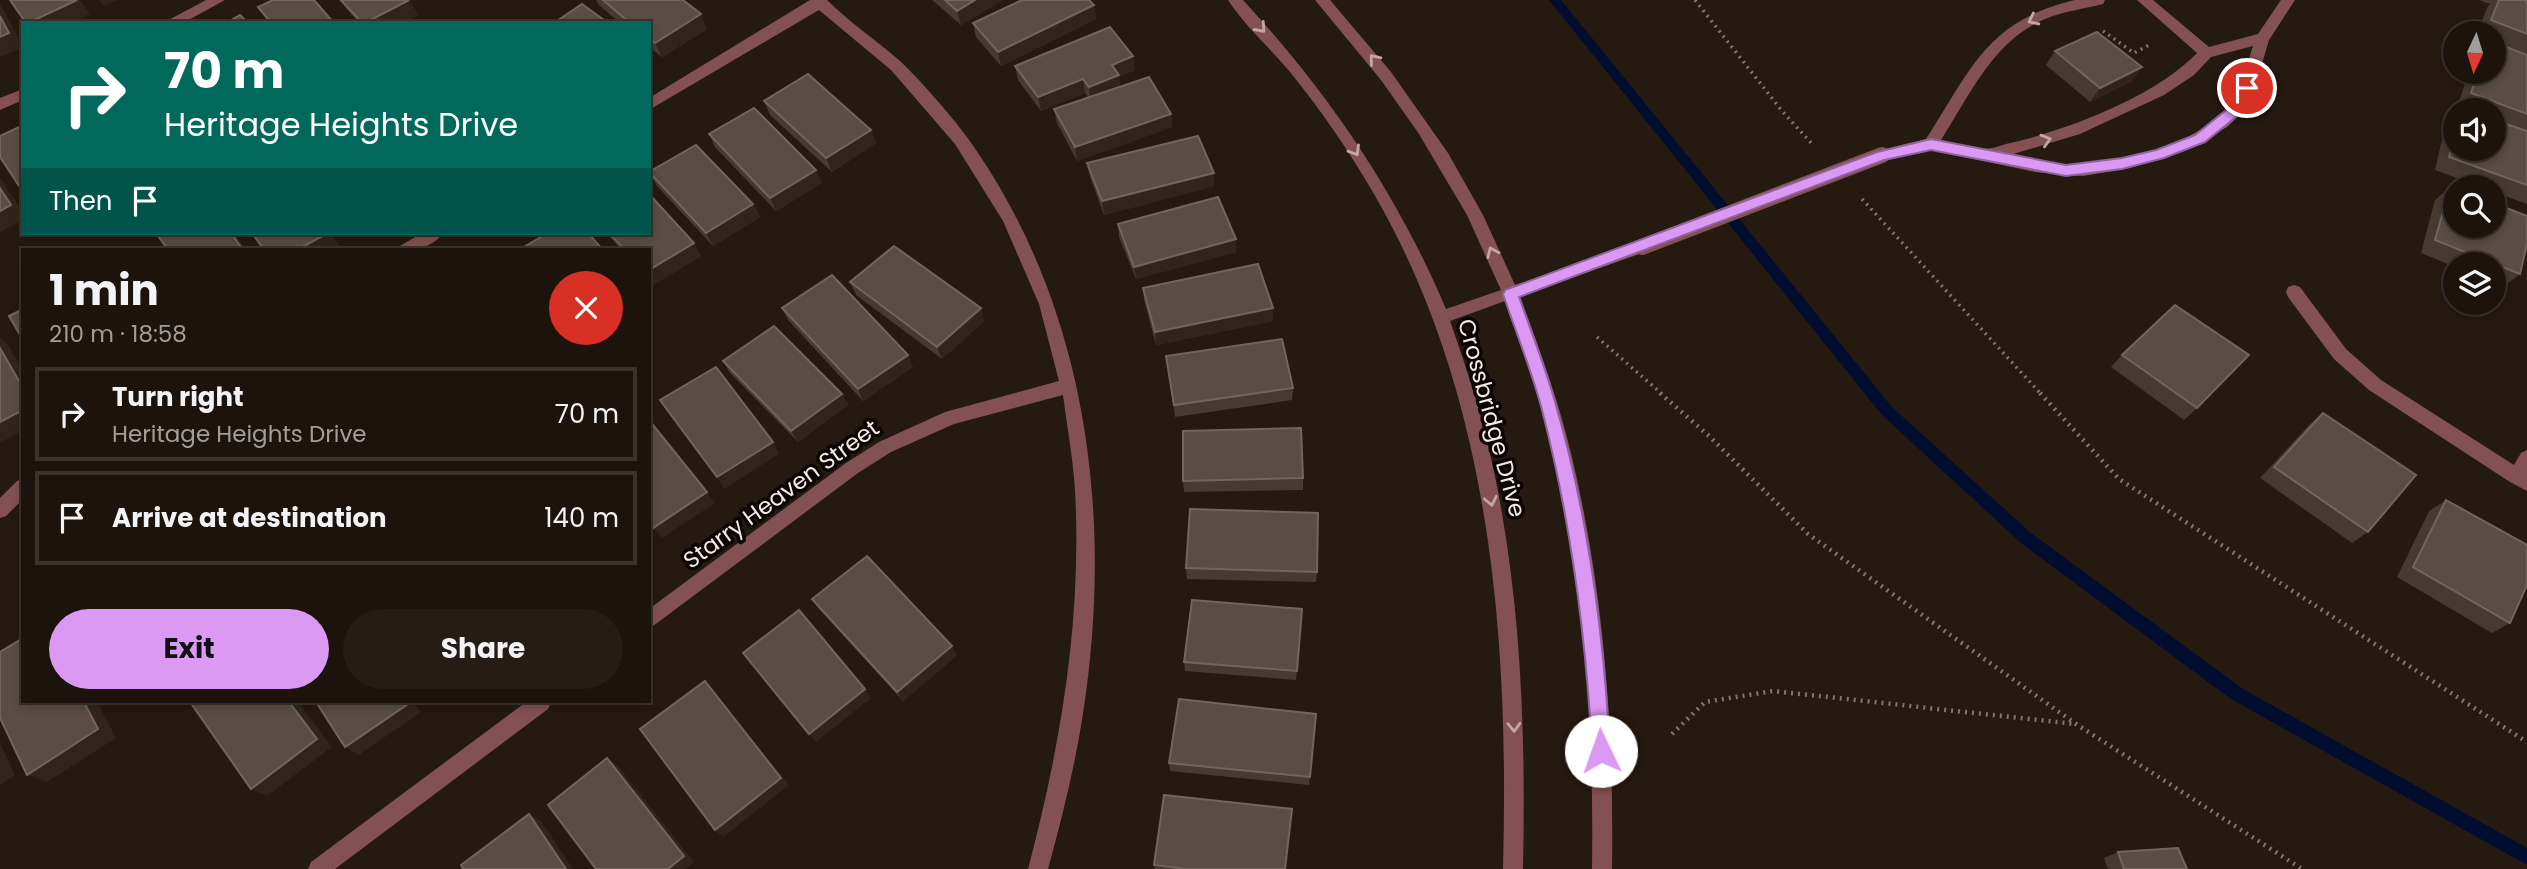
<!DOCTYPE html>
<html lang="en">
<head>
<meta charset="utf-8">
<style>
  :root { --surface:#1c140c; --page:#251d15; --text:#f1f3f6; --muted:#a09e9d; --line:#3a332d; --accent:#dc99f4 }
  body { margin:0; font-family:Poppins,sans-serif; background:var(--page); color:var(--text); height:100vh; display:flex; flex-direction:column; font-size:26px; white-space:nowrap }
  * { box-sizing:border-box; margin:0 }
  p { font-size:23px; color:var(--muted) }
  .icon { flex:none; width:38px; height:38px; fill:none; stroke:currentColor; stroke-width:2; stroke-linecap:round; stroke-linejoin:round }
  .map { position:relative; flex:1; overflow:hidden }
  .side { position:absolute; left:21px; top:248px; width:630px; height:455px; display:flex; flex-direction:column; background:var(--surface); border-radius:0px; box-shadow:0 4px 10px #0003,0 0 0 2px var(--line) }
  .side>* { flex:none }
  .top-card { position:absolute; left:21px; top:21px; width:630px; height:214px; border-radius:0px; box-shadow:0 4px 10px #0003,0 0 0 2px var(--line); background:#00695c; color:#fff; overflow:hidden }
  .needle { width:46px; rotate:184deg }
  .tools { position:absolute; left:2443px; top:21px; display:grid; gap:14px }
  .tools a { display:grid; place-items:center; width:63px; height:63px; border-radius:50%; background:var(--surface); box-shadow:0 4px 10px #0003,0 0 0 2px var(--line); font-size:35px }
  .pin { position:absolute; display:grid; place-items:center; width:60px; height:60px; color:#fff; margin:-30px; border:4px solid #fff; border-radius:50%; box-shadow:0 2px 7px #0007 }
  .me { position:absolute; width:77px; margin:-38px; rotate:357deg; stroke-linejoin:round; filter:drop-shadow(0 0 5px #0008) }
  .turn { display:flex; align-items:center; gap:24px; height:147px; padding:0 28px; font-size:32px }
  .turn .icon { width:91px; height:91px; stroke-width:2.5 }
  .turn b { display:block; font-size:49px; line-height:60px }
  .then { display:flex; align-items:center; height:66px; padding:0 28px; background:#0003; gap:14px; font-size:26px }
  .round { display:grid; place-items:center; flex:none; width:74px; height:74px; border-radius:37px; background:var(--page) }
  .summary { display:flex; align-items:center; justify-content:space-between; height:119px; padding:0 28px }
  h1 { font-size:42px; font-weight:700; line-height:52px }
  .action { display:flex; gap:14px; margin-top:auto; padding:14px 28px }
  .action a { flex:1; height:80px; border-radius:42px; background:var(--accent); color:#111; font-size:28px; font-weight:700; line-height:80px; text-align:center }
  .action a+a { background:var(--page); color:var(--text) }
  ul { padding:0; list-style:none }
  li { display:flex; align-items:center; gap:21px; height:94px; margin:0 14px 10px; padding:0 14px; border:4px solid var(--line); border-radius:0px }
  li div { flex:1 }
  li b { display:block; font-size:26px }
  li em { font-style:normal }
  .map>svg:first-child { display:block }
</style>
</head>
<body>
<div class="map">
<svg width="2527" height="869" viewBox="0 0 2527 869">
  <rect width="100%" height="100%" fill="#251a10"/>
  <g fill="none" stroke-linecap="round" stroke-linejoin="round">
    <polygon fill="#000d2f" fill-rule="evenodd" points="1549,0 1561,0 1892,407 2031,533 2243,689 2527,848 2527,865 2231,699 2021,543 1882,415"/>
    <g stroke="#80766d" stroke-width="3.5" stroke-dasharray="2 4.5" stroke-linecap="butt">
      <polyline points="1695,0 1782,111 1814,146"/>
      <polyline points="2103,31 2134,53 2151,44"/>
      <polyline points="1862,199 2041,394"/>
      <polyline points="1597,337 1662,394"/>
    </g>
    <g stroke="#80766d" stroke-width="4.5" stroke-dasharray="2 5" stroke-linecap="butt">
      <polyline points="1660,393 1709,436 1808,534 2076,724 2302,869"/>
      <polyline points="2040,393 2119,479 2527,742"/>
      <polyline points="1672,734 1705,702 1773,691 2075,724"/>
    </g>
    <g fill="#845152" fill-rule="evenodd">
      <polygon points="206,0 225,0 183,23 163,23"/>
      <path d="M810,0H827C849,22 876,40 900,61C922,82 949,113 967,137C1087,304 1114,513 1083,714C1075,766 1062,818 1048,869H1028C1061,744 1082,620 1075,490C1073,458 1067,426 1063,395L954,424L891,452L858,473L649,629V609L846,463L879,442L945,412L1059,381L1039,304L1003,221L955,144L891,70L819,10L649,110V98Z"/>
      <path d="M1228,0H1243C1328,92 1397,193 1446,309L1501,290L1467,215L1419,134L1381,80L1315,0H1330L1391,72L1448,153L1483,215L1515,285L1642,241L1650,247L1648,251L1520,296C1539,348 1558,399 1571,453C1604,590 1614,728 1612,869H1592C1594,728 1585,590 1553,453C1541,401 1523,351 1505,301L1450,321C1465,364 1480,408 1490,453C1521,590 1526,729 1523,869H1503C1509,638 1492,398 1374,194C1349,151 1321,110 1290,72C1270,48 1245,26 1228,0Z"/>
      <path d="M2075,0H2105L2103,4C2084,9 2064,11 2045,19C1993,41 1970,95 1941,140C1955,143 1970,148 1984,149C1992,149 2002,145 2010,143C2068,130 2156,96 2197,53L2137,0H2153L2209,47L2258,34L2281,0H2295L2269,40L2253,94L2241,114L2227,127L2185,150L2130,168L2083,176L2035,172L1931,150L1882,161L1877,159L1874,155L1877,151L1926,139C1971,70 1986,21 2075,0ZM2253,46C2246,65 2245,90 2231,106C2196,145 2113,167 2063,164C2045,163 2027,159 2010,155L2080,134L2164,95L2194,75L2211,57Z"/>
      <polygon points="23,89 23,100 0,110 0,98"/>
      <path d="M422,233H443C432,248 415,250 398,250L400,246Z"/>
      <polygon points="2294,285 2300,287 2346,349 2381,380 2514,465 2521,453 2527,450 2527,491 2510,482 2369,390 2334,359 2288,297 2286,292 2288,287"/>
      <polygon points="23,479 23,499 6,516 0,518 0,498 17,481"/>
      <polygon points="526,702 551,702 548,709 335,869 308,869 311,862"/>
    </g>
    <polyline stroke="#845152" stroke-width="16" points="1642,247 1882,155"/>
  </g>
  <g fill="#463a31">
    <polygon points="339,0 409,0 418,15 403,23 359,23"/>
    <polygon points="596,0 683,0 707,29 662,57 649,47 649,23 620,23 599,5"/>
    <polygon points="932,0 1003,0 961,25"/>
    <polygon points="2479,0 2527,0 2527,54 2494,41 2494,33 2477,33 2488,6 2490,4"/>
    <polygon points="1094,5 1096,19 1001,66 976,37 973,23"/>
    <polygon points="2055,51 2132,81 2090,102 2046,65"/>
    <polygon points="2527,55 2527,204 2494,192 2494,187 2481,187 2435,170 2446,122 2455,113 2455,149 2494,149 2494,110 2466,110 2457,107 2469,72 2494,72"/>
    <polygon points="1015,66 1135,70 1119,77 1120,86 1171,114 1172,127 1077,161 1057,123 1054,109 1088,97 1085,93 1041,111 1018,80"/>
    <polygon points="764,101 871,130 876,143 832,172 770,115"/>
    <polygon points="709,134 822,183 776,211 715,147"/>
    <polygon points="1087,163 1214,173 1214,186 1104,215 1090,177"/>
    <polygon points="649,172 753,204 760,217 713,246 657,186"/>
    <polygon points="2450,187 2520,274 2504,286 2494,282 2494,264 2455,264 2455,267 2421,253 2435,200"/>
    <polygon points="1118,224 1236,239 1236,252 1136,279 1119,237"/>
    <polygon points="606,233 649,233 701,256 653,285 649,281 649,250 622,250"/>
    <polygon points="850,282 981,308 984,321 942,359 856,295"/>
    <polygon points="1143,288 1273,321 1156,345 1144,300"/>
    <polygon points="782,308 913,367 863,401 788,320"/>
    <polygon points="2122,355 2197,408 2184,420 2111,367"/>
    <polygon points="1166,356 1293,388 1292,400 1175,417"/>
    <polygon points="723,361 842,394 848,405 798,442 730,373"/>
    <polygon points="2323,413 2368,532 2352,543 2260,478 2309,425"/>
    <polygon points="1303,478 1303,490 1184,492 1183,481"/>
    <polygon points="2446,500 2510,623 2492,633 2397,577 2429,511"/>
    <polygon points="1186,568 1317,572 1316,582 1187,579"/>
    <polygon points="812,599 957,655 903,701 819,609"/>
    <polygon points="1302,609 1296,680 1185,671 1184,662"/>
    <polygon points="1316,714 1309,785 1170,771 1169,763"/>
    <polygon points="2118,852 2187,869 2108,869 2104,858"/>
    <polygon points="1154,865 1286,869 1155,869"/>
  </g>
  <g fill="#31251b">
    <polygon points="77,0 80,0 90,14 72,23 28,23"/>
    <polygon points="99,0 117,0 104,6"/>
    <polygon points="409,0 418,15 403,23 365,23"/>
    <polygon points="975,0 1003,0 961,25 957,11"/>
    <polygon points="0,4 23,46 23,47 0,57"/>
    <polygon points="1094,5 1096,19 1001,66 998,52"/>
    <polygon points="701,14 707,29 662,57 655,43"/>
    <polygon points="1133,56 1135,70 1119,77 1121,89 1091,101 1089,87 1112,65"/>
    <polygon points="2142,67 2132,81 2090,102 2100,88"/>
    <polygon points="1083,79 1085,93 1041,111 1038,97"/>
    <polygon points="1171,114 1172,127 1077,161 1075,147"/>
    <polygon points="871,130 876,143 832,172 826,158"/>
    <polygon points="816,170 822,183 776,211 770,198"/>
    <polygon points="1214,173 1214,186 1104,215 1102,201"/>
    <polygon points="0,178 23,212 23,220 0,232"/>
    <polygon points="753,204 760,217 713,246 706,233"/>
    <polygon points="231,233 234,233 247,250 243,250"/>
    <polygon points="327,233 329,233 340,246 333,250 297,250"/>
    <polygon points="1236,239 1236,252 1136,279 1134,267"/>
    <polygon points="694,243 701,256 653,285 649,280 649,270"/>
    <polygon points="981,308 984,321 942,359 937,347"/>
    <polygon points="1273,308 1273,321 1156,345 1155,332"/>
    <polygon points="0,338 7,343 23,371 23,388 0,348"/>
    <polygon points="908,355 913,367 863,401 858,389"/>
    <polygon points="842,394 848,405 798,442 791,431"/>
    <polygon points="23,410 23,430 0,443 0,422"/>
    <polygon points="773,442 779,454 724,489 717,477"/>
    <polygon points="707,492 715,503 662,538 653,528"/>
    <polygon points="952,646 957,655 903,701 897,692"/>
    <polygon points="705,681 713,690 789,785 723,837 715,830"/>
    <polygon points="865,689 871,698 816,742 809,734"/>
    <polygon points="84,702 97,702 116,738 47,782 27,775"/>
    <polygon points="289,702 298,702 332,747 267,796 251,789"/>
    <polygon points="406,702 413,702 421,712 359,755 345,747"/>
    <polygon points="0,743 15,775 0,785"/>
    <polygon points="607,758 618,766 694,862 685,869 668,869"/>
    <polygon points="529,814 541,821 573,869 566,869"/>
  </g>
  <g fill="#594d44" stroke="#71665d" stroke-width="2">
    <polygon points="10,0 77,0 28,23 26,23"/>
    <polygon points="273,0 314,0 334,23 271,23 258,7"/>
    <polygon points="341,0 409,0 365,23 362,23"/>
    <polygon points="603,0 683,0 701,14 655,43 649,38 649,23 630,23"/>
    <polygon points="945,0 975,0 957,11"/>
    <polygon points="1022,0 1089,0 1094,5 998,52 973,23"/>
    <polygon points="2499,0 2524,0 2527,1 2527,34 2491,20"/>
    <polygon points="582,4 608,23 554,23"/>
    <polygon points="240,15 248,23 226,23"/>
    <polygon points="0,16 9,33 0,37"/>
    <polygon points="1110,27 1133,56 1112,65 1119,75 1089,87 1083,79 1038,97 1015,66"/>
    <polygon points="2097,32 2142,67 2100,88 2055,51"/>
    <polygon points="2494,42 2527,55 2527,114 2471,93 2478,72 2494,72"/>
    <polygon points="808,74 871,130 826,158 764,101"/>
    <polygon points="1149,77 1171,114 1075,147 1054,109"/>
    <polygon points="754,108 816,170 770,198 709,134"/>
    <polygon points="2494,120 2527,131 2527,185 2449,157 2455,129 2455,149 2494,149"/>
    <polygon points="23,125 23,192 0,157 0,136"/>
    <polygon points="1198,136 1214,173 1102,201 1087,163"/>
    <polygon points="696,145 753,204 706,233 649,172"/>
    <polygon points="2450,187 2455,189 2455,226 2494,226 2494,203 2527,216 2527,244 2520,274 2435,240"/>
    <polygon points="0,188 11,205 0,211"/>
    <polygon points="649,194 694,243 649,270 649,250 625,250 609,233 649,233"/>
    <polygon points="1218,197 1236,239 1134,267 1118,224"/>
    <polygon points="156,233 231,233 243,250 168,250"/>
    <polygon points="252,233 328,233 297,250 264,250"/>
    <polygon points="548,233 588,233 603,250 524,250 522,248"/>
    <polygon points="894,246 981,308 937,347 850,282"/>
    <polygon points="1258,264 1273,308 1155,332 1143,288"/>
    <polygon points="832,275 908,355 858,389 782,308"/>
    <polygon points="2175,305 2249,355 2197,408 2122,355"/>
    <polygon points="23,309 23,340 9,316"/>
    <polygon points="774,326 842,394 791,431 723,361"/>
    <polygon points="1282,339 1293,388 1174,405 1166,356"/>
    <polygon points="0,348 23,388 23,410 0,422"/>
    <polygon points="716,367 773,442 717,477 660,400"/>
    <polygon points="2323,413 2416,475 2368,532 2274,467"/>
    <polygon points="649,420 707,492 653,528 649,522"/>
    <polygon points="1301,428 1303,478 1183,481 1183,431"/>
    <polygon points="2446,500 2527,545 2527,585 2510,623 2413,567"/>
    <polygon points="1190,509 1318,513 1317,572 1186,568"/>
    <polygon points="867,556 952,646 897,692 812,599"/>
    <polygon points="1192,600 1302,609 1297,671 1184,662"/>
    <polygon points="799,610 865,689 809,734 743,653"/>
    <polygon points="23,638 23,702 84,702 98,729 27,775 0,718 0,652"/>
    <polygon points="705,681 781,778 715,830 640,729"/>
    <polygon points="1179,699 1316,714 1310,777 1169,763"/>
    <polygon points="190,702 289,702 317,739 251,789"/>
    <polygon points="316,702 406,702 408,704 345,747"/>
    <polygon points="607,758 684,856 668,869 596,869 548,805"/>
    <polygon points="1164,795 1292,809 1285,869 1187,869 1154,865"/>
    <polygon points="529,814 566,869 463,869 461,865"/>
    <polygon points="2178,848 2187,869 2124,869 2118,852"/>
  </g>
  <defs><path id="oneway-chevron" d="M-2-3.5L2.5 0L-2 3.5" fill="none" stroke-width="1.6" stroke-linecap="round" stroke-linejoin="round" transform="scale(1.75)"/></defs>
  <g stroke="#c1a6a2">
    <use href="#oneway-chevron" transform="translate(2033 20) rotate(154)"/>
    <use href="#oneway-chevron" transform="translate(1261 28) rotate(48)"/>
    <use href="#oneway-chevron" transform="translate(1374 59) rotate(-129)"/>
    <use href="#oneway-chevron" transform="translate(2046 140) rotate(-17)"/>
    <use href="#oneway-chevron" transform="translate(1355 151) rotate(59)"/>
    <use href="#oneway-chevron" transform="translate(1492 252) rotate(-114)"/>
    <use href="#oneway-chevron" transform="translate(1491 501) rotate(78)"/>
    <use href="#oneway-chevron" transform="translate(1514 727) rotate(88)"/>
  </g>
  <path fill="#dc99f4" stroke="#8f639f" stroke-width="2" d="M2247,83L2254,88L2241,113L2205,142L2164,158L2122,169L2066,176L1931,150L1884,160L1519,297C1532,334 1547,371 1557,409C1589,520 1604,636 1610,751L1608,758L1601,760L1595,758L1592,751C1586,636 1571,522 1542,410C1532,371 1516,333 1503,294L1505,290L1877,152L1931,139L2066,165L2122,158L2156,150L2195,135L2231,106L2242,85Z"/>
  <g text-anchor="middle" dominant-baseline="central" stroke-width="7" stroke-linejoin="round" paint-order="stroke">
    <g font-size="23" fill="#f3ebe4" stroke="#0b0604">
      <text transform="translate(1492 418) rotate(75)">Crossbridge Drive</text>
      <text transform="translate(781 494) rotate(-36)">Starry Heaven Street</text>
    </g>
  </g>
</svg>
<div class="tools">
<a><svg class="needle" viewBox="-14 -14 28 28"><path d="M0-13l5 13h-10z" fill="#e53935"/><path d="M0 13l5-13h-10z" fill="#a09e9d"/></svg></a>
<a><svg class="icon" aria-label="sound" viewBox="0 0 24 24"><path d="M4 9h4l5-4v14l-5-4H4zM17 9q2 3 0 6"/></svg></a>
<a><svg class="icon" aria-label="search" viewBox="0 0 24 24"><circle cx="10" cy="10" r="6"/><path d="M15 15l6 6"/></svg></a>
<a><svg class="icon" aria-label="layers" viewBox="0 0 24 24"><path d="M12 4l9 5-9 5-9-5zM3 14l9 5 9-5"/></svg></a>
</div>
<div class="pin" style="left:2247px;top:88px;background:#d93025"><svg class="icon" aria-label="arrive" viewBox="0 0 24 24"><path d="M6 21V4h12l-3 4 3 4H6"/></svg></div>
<svg class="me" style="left:1601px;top:751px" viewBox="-20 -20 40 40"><circle r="19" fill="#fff"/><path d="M0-13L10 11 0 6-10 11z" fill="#dc99f4"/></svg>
<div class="top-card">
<div class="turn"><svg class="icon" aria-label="right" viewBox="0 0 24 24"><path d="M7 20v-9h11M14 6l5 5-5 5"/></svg><div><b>70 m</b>Heritage Heights Drive</div></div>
<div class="then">Then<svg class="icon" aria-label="arrive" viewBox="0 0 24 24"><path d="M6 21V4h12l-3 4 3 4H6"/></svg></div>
</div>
<section class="side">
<div class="summary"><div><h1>1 min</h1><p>210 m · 18:58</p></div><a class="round" style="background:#d93025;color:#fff"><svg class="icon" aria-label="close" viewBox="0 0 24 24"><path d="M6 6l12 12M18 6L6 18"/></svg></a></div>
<ul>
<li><svg class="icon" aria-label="right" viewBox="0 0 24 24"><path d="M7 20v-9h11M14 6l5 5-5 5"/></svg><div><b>Turn right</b><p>Heritage Heights Drive</p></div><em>70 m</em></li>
<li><svg class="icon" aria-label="arrive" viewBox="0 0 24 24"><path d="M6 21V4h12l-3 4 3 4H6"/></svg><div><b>Arrive at destination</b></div><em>140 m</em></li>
</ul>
<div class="action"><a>Exit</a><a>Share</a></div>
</section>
</div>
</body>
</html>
